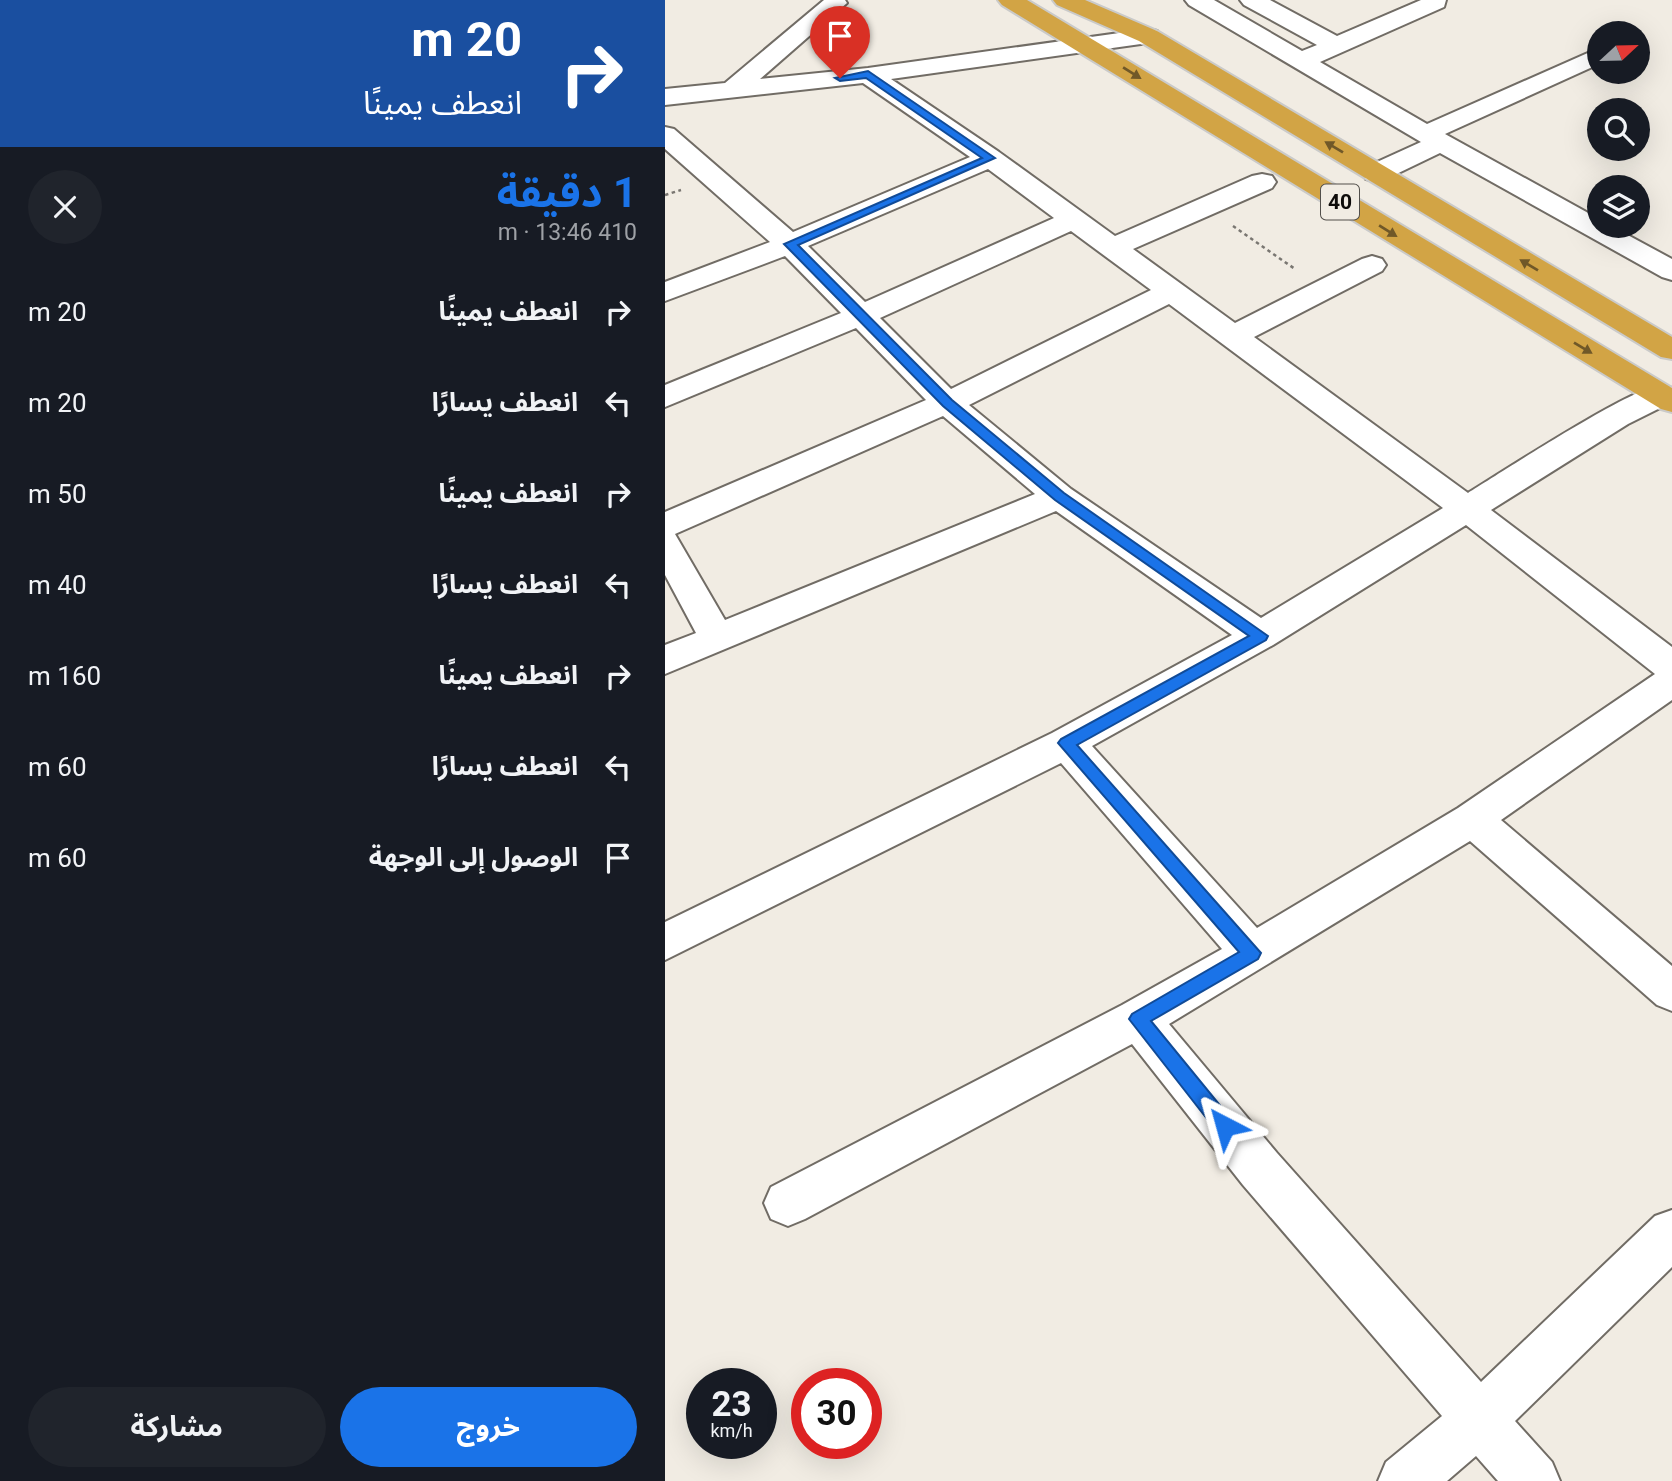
<!DOCTYPE html>
<html lang="ar">
<head>
<meta charset="utf-8">
<style>
  :root { --surface:#171b24; --page:#20242c; --text:#f1f3f6; --muted:#9ea1a6; --accent:#1a73e8 }
  body { margin:0; font-family:Roboto,"Noto Sans Arabic",sans-serif; background:var(--page); color:var(--text); direction:rtl; height:100vh; display:flex; flex-direction:column; font-size:26px; white-space:nowrap }
  * { box-sizing:border-box; margin:0 }
  p { font-size:23px; color:var(--muted) }
  .icon { flex:none; width:38px; height:38px; fill:none; stroke:currentColor; stroke-width:2; stroke-linecap:round; stroke-linejoin:round }
  .map { position:relative; flex:1; overflow:hidden; direction:ltr }
  .details { display:flex; flex-direction:column; background:var(--surface); width:665px }
  .details>* { flex:none }
  .guide { background:#1a4fa0; color:#fff; overflow:hidden }
  .needle { width:46px; rotate:68deg }
  .fabs { position:absolute; left:922px; top:21px; display:grid; gap:14px }
  .fabs a { display:grid; place-items:center; width:63px; height:63px; border-radius:50%; background:var(--surface); box-shadow:0 7px 28px #0002; font-size:35px }
  .speed { position:absolute; left:21px; top:1368px; display:flex; gap:14px; font-size:35px; font-weight:700; text-align:center }
  .speed>* { display:grid; place-content:center; width:91px; height:91px; border-radius:50%; background:var(--surface); box-shadow:0 7px 28px #0002; line-height:1 }
  .speed small { font-size:18px; font-weight:400 }
  .speed .limit { border:10px solid #d22; background:#fff; color:#111 }
  .pin { position:absolute; display:grid; place-items:center; width:60px; height:60px; color:#fff; margin:-72px -30px; border-radius:50% 50% 50% 0; rotate:-45deg; box-shadow:0 0 7px #0007 }
  .pin .icon { rotate:45deg }
  .me { position:absolute; width:77px; margin:-38px; rotate:321deg; stroke-linejoin:round; filter:drop-shadow(0 0 5px #0008) }
  .turn { display:flex; align-items:center; gap:24px; height:147px; padding:0 28px; font-size:32px }
  .turn .icon { width:91px; height:91px; stroke-width:2.5 }
  .turn b { display:block; font-size:49px; line-height:60px }
  .round { display:grid; place-items:center; flex:none; width:74px; height:74px; border-radius:37px; background:var(--page) }
  .headline { display:flex; align-items:center; justify-content:space-between; height:119px; padding:0 28px }
  h1 { font-size:42px; font-weight:700; line-height:52px; color:var(--accent) }
  .button { display:flex; gap:14px; margin-top:auto; padding:14px 28px }
  .button a { flex:1; height:80px; border-radius:42px; background:var(--accent); color:#fff; font-size:28px; font-weight:700; line-height:80px; text-align:center }
  .button a+a { background:var(--page); color:var(--text) }
  ul { padding:0; list-style:none }
  li { display:flex; align-items:center; gap:21px; height:91px; padding:0 28px }
  li div { flex:1 }
  li b { display:block; font-size:26px }
  li em { font-style:normal }
  main { display:flex; flex:1; min-height:0 }
  .map>svg:first-child { display:block }
</style>
</head>
<body>
<main>
<div class="map">
<svg width="1007" height="1481" viewBox="0 0 1007 1481">
  <rect width="100%" height="100%" fill="#f1ece3"/>
  <g fill="none" stroke-linecap="round" stroke-linejoin="round">
    <g stroke="#716c65" stroke-width="4">
      <g id="minor">
        <path d="M159,0H180L182,3L95,79L203,68L483,29L492,31L495,36L492,41L483,43L226,79L334,152L450,236L587,176L597,174L607,176L611,182L607,188L468,249L570,323L697,259L707,256L717,259L721,265L717,271L589,337L803,493C834,474 970,385 997,385C1000,385 1004,387 1007,388V402L963,424L826,510L1007,647V700L836,820L1007,966V1011L992,1005L805,841L504,1024L612,1153L816,1382L990,1216L1007,1210V1267L850,1421L887,1462L895,1481H833L811,1456L782,1481H713L721,1462L777,1416L578,1185L467,1044L140,1219L123,1226L106,1219L99,1203L106,1187L457,1005L557,949L396,763L0,960V922L387,733L567,635L391,511L0,674V645L31,633L0,575V512L261,400L191,328L0,407V385L176,313L120,256L0,301V282L105,242L0,149V127L9,129L128,232L305,157L198,83L0,105V89L60,83ZM323,169L389,218L200,302L143,246ZM406,231L486,290L286,389L215,318ZM504,304L778,508L596,618L406,489L304,405ZM278,416L370,494L60,620L10,534ZM801,525L990,674L793,808L592,928L427,746L608,645Z"/>
        <polygon points="520,0 549,0 637,51 652,45 579,5 575,0 605,0 672,36 756,0 781,0 779,7 655,62 762,124 934,48 934,64 780,134 934,219 934,226 946,226 1007,259 1007,280 997,277 775,153 721,179 711,181 701,179 698,173 701,167 756,142 524,5"/>
      </g>
    </g>
    <g stroke="#cacac9" stroke-width="4">
      <g id="highway">
        <polygon points="333,0 362,0 1007,388 1007,412 996,409 337,5"/>
        <polygon points="388,0 420,0 492,31 1007,337 1007,359 996,357 474,41 392,5"/>
      </g>
    </g>
    <g stroke="#797671" stroke-width="2.5" stroke-dasharray="3.5 3.5" stroke-linecap="butt">
      <polyline points="0,195 16,190"/>
      <polyline points="568,226 630,269"/>
    </g>
    <use href="#minor" fill="#fff" fill-rule="evenodd"/>
    <use href="#highway" fill="#d2a445" fill-rule="evenodd"/>
  </g>
  <defs><path id="oneway-solid" d="M-6-.8H1V-3.2L6.5 0L1 3.2V.8H-6Z" transform="scale(1.75)"/></defs>
  <g fill="#705828">
    <use href="#oneway-solid" transform="translate(467 73) rotate(32)"/>
    <use href="#oneway-solid" transform="translate(669 147) rotate(-149)"/>
    <use href="#oneway-solid" transform="translate(723 231) rotate(32)"/>
    <use href="#oneway-solid" transform="translate(864 265) rotate(-149)"/>
    <use href="#oneway-solid" transform="translate(918 348) rotate(31)"/>
  </g>
  <polygon fill="#1a73e8" stroke="#114b97" stroke-width="2" points="203,71 330,158 133,245 287,400 399,493 603,636 601,640 412,745 596,953 593,959 486,1021 567,1120 570,1126 567,1133 560,1135 553,1133 464,1019 467,1014 574,952 393,743 396,739 584,636 390,500 278,406 119,244 317,158 201,78 175,81 170,78"/>
  <g text-anchor="middle" dominant-baseline="central" stroke-width="7" stroke-linejoin="round" paint-order="stroke">
    <rect fill="#f1ece3" stroke="#524f4b" stroke-width="2" x="656" y="184.5" width="38" height="35" rx="5"/>
    <g font-size="21" font-weight="bold" fill="#0e0c0a">
      <text x="675" y="202">40</text>
    </g>
  </g>
</svg>
<div class="fabs">
<a><svg class="needle" viewBox="-14 -14 28 28"><path d="M0-13l5 13h-10z" fill="#e53935"/><path d="M0 13l5-13h-10z" fill="#9ea1a6"/></svg></a>
<a><svg class="icon" aria-label="search" viewBox="0 0 24 24"><circle cx="10" cy="10" r="6"/><path d="M15 15l6 6"/></svg></a>
<a><svg class="icon" aria-label="layers" viewBox="0 0 24 24"><path d="M12 4l9 5-9 5-9-5zM3 14l9 5 9-5"/></svg></a>
</div>
<div class="speed"><div>23<small>km/h</small></div><div class="limit">30</div></div>
<div class="pin" style="left:175px;top:78px;background:#d93025"><svg class="icon" aria-label="arrive" viewBox="0 0 24 24"><path d="M6 21V4h12l-3 4 3 4H6"/></svg></div>
<svg class="me" style="left:560px;top:1126px" viewBox="-20 -20 40 40"><path d="M0-17L14 15 0 8-14 15z" fill="#1a73e8" stroke="#fff" stroke-width="4"/></svg>
</div>
<section class="details">
<div class="guide">
<div class="turn"><svg class="icon" aria-label="right" viewBox="0 0 24 24"><path d="M7 20v-9h11M14 6l5 5-5 5"/></svg><div><b>20 m</b>انعطف يمينًا</div></div>
</div>
<div class="headline"><div><h1>1 دقيقة</h1><p>410 m · 13:46</p></div><a class="round"><svg class="icon" aria-label="close" viewBox="0 0 24 24"><path d="M6 6l12 12M18 6L6 18"/></svg></a></div>
<ul>
<li><svg class="icon" aria-label="right" viewBox="0 0 24 24"><path d="M7 20v-9h11M14 6l5 5-5 5"/></svg><div><b>انعطف يمينًا</b></div><em>20 m</em></li>
<li><svg class="icon" aria-label="left" viewBox="0 0 24 24"><path d="M17 20v-9H6M10 6l-5 5 5 5"/></svg><div><b>انعطف يسارًا</b></div><em>20 m</em></li>
<li><svg class="icon" aria-label="right" viewBox="0 0 24 24"><path d="M7 20v-9h11M14 6l5 5-5 5"/></svg><div><b>انعطف يمينًا</b></div><em>50 m</em></li>
<li><svg class="icon" aria-label="left" viewBox="0 0 24 24"><path d="M17 20v-9H6M10 6l-5 5 5 5"/></svg><div><b>انعطف يسارًا</b></div><em>40 m</em></li>
<li><svg class="icon" aria-label="right" viewBox="0 0 24 24"><path d="M7 20v-9h11M14 6l5 5-5 5"/></svg><div><b>انعطف يمينًا</b></div><em>160 m</em></li>
<li><svg class="icon" aria-label="left" viewBox="0 0 24 24"><path d="M17 20v-9H6M10 6l-5 5 5 5"/></svg><div><b>انعطف يسارًا</b></div><em>60 m</em></li>
<li><svg class="icon" aria-label="arrive" viewBox="0 0 24 24"><path d="M6 21V4h12l-3 4 3 4H6"/></svg><div><b>الوصول إلى الوجهة</b></div><em>60 m</em></li>
</ul>
<div class="button"><a>خروج</a><a>مشاركة</a></div>
</section>
</main>
</body>
</html>
